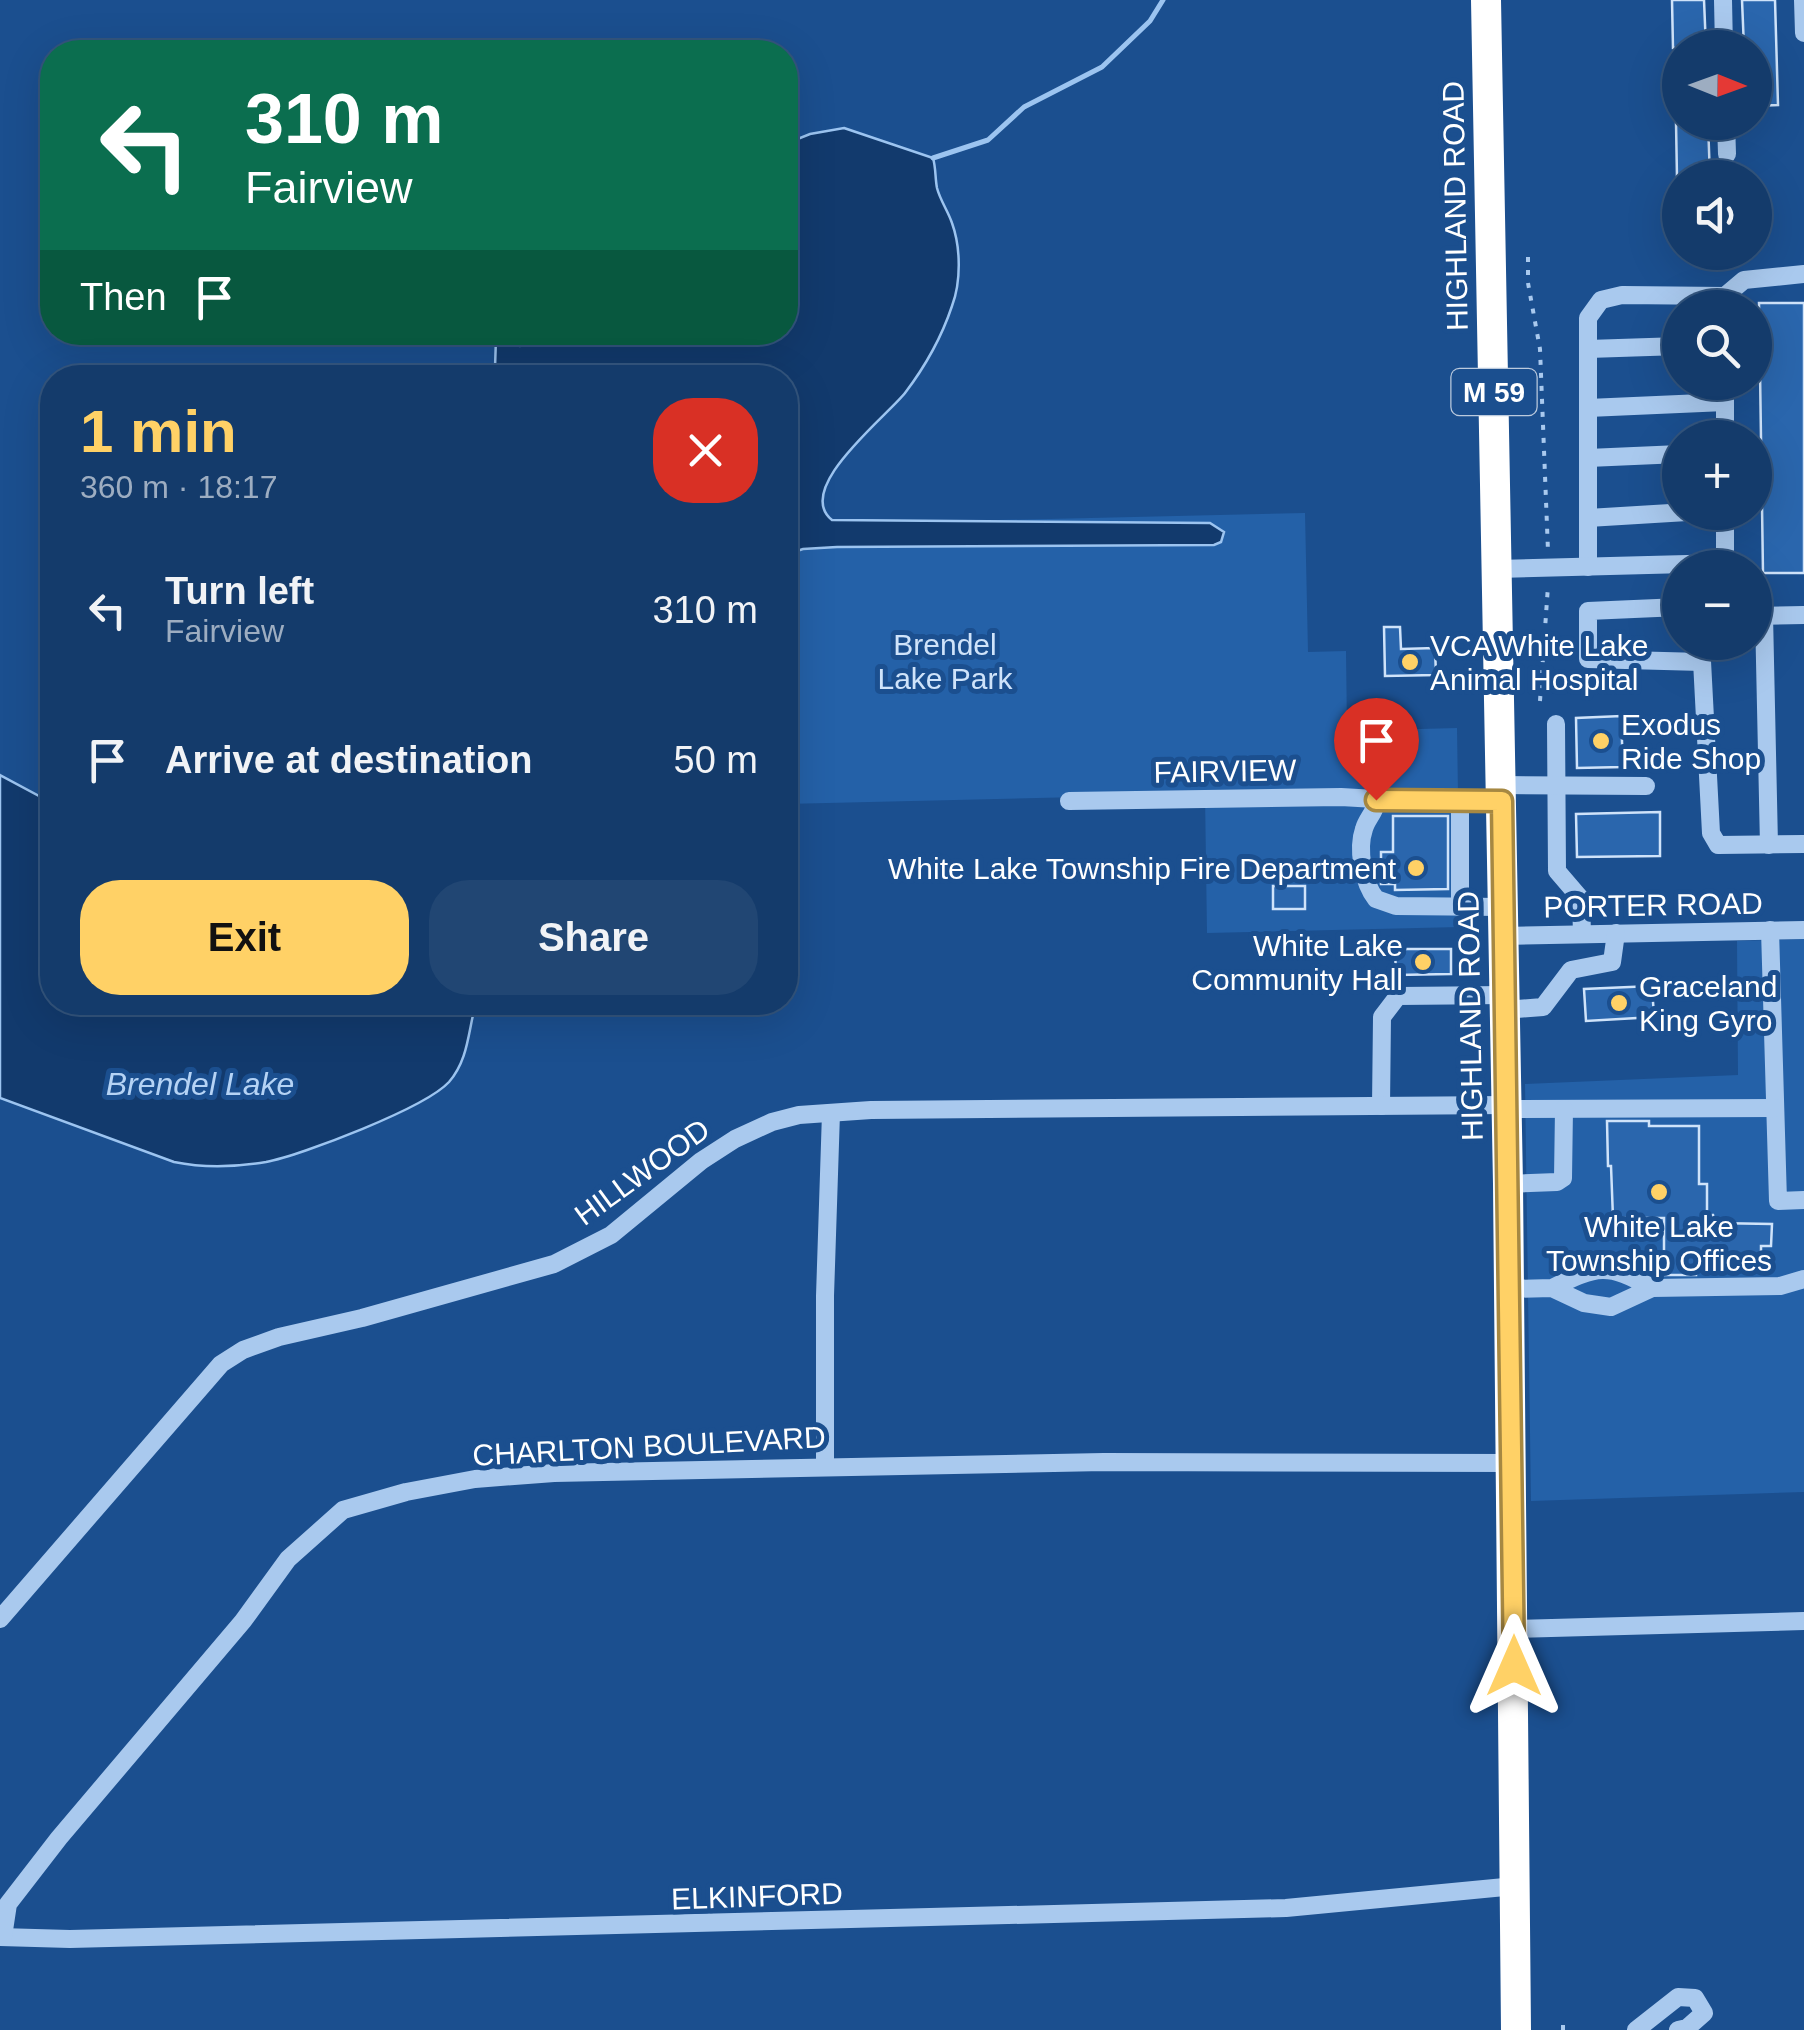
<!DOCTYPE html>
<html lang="en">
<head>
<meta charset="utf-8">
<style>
  :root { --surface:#143b6b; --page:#214673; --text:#f1f3f6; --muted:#9dadc1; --line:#33557e; --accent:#ffd166 }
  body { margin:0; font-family:Arial,sans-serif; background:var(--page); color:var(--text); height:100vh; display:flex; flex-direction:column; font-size:38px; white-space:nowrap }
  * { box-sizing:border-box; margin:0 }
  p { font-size:32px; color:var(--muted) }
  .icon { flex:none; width:55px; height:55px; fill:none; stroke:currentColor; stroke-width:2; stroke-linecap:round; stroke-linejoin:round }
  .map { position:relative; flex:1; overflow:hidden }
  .panel { position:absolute; left:40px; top:365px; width:758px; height:650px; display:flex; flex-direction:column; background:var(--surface); border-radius:40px; box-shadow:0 10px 40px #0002,0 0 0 2px var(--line) }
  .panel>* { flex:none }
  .guide { position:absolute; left:40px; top:40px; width:758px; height:305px; border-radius:40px; box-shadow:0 10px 40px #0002,0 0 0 2px var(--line); background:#0b6e4f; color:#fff; overflow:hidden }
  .needle { width:65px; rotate:91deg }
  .fabs { position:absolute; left:1662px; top:30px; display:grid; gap:20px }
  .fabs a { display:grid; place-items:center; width:110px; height:110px; border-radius:50%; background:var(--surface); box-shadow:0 10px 40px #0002,0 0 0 2px var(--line); font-size:50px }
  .pin { position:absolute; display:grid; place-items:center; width:85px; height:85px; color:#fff; margin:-102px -42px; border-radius:50% 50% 50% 0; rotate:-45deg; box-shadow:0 0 10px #0007 }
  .pin .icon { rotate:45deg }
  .me { position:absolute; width:110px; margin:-55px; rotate:0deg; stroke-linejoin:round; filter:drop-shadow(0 0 8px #0008) }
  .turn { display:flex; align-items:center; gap:35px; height:210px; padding:0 40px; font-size:45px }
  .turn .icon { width:130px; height:130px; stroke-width:2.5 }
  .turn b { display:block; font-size:70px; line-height:85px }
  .then { display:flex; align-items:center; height:95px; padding:0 40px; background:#0003; gap:20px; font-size:38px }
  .round { display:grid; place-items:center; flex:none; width:105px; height:105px; border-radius:40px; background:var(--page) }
  .overview { display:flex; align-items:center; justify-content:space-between; height:170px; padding:0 40px }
  h1 { font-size:60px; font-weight:800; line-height:75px; color:var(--accent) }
  .primary-button { display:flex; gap:20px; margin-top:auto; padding:20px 40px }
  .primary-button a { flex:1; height:115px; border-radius:40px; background:var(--accent); color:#111; font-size:40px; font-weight:800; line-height:115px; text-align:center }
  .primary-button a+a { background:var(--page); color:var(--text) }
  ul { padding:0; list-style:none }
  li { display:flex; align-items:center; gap:30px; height:150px; padding:0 40px }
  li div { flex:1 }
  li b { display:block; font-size:38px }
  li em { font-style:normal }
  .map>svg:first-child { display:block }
</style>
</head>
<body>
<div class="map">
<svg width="1804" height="2030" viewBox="0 0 1804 2030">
  <rect width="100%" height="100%" fill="#1b4f8f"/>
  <g fill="#2461a8">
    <polygon points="1305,513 1308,652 1346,651 1347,731 1457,728 1460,927 1207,933 1205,794 785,804 785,525"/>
    <polygon points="1804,939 1804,1492 1531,1501 1525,1084 1738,1075 1737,941"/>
  </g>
  <g fill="#123a6d" stroke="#9cc4f0" stroke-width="2.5">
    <path d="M844,128L933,158C936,168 935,178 937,188C940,200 948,211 952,223C961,248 961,282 952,306C942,336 924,368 905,393C886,417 793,489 832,520L1210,523L1224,532L1221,542L1214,545L837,547L803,549L785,555V378L479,377L495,368L496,338L501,337L520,346L533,341L538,333L785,332V144L810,134Z"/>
    <path d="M0,775L52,803V1002L476,1003C468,1030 469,1059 449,1082C425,1108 302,1155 266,1162C236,1167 203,1168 174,1162L0,1098Z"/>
  </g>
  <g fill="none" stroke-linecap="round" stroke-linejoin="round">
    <polyline stroke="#9cc4f0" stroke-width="5" points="933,158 988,140 1024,107 1102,67 1150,21 1163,0"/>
  </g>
  <g fill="#2a66ad" stroke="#cfe3fa" stroke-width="2.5">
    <polygon points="1672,0 1704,0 1706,48 1673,48"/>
    <polygon points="1742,0 1775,0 1778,105 1755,106 1755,48 1744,48"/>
    <polygon points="1676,122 1708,122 1710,178 1677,178"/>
    <polygon points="1759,303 1804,303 1804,573 1763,573"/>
    <polygon points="1384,627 1400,627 1401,649 1435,648 1436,675 1385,676"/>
    <polygon points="1621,716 1623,767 1577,768 1576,718"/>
    <polygon points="1660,812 1660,856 1577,857 1576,814"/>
    <polygon points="1393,816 1448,816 1448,889 1395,890 1395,884 1381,884 1381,852 1393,852"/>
    <rect x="1273" y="886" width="32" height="23"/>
    <polygon points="1395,949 1451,949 1451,974 1396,975"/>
    <polygon points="1652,986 1654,1017 1586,1021 1584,989"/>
    <polygon points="1607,1121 1649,1121 1649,1126 1699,1126 1699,1184 1707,1184 1707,1215 1713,1215 1714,1223 1772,1224 1771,1246 1761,1246 1761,1270 1696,1267 1696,1275 1664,1275 1664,1218 1613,1218 1611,1166 1608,1166"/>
  </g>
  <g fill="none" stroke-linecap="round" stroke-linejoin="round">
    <g stroke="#a9c9ee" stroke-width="4" stroke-dasharray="5 8" stroke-linecap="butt">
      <polyline points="1528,257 1528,283 1540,349 1548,551"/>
      <polyline points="1540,701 1548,586"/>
      <polyline points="1563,2025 1563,2030"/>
    </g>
    <g stroke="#a9c9ee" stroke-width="18">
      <polyline points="1723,0 1724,48"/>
      <polyline points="1803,0 1804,33"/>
      <polyline points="1726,122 1727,154"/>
      <polyline points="1725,296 1744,280 1804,274"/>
      <polyline points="1588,349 1680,346"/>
      <polyline points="1725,382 1725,438"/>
      <polyline points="1588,408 1725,402"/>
      <polyline points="1588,458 1680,454"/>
      <polyline points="1725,512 1725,568"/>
      <polyline points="1588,518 1687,512"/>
      <polyline points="1588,567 1588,318 1601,300 1622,295 1725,296 1725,308"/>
      <polyline points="1497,569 1725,563"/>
      <polyline points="1680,607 1588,611 1588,659 1702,662"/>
      <polyline points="1764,615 1769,845"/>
      <polyline points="1755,616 1804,615"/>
      <polyline points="1701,642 1711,833 1718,845 1804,844"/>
      <polyline points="1556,724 1557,871 1581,899 1582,934"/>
      <polyline points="1501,785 1646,786"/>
      <path d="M1376,800C1376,812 1367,818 1364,829C1357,849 1363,883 1376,899L1396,906L1503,907"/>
      <polyline points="1069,801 1341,797 1410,801 1501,801"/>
      <polyline points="1460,801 1460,907"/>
      <polyline points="1770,930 1778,1201 1804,1200"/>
      <polyline points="1504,936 1804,930"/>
      <polyline points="1505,1010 1543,1007 1571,970 1612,962 1616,933"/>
      <polyline points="1381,1106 1382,1017 1398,996 1505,995"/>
      <polyline points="1507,1109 1775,1108"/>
      <polyline points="1508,1184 1557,1182 1563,1178 1564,1109"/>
      <polyline points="1652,1288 1780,1286 1804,1279"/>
      <path d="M1510,1289L1552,1288L1584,1303L1611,1307L1652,1288C1606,1262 1598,1266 1552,1288"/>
      <polyline points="825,1465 825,1296 831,1113"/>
      <polyline points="0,1619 221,1364 243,1350 279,1337 362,1318 554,1264 611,1235 701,1161 735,1139 772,1122 799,1115 871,1110 1507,1105"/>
      <polyline points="1514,1629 1804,1621"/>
      <polyline points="0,1937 70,1939 1286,1908 1515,1886"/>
      <polyline points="3,1937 8,1904 59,1838 243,1621 288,1559 343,1510 406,1492 475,1479 554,1473 1104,1462 1512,1463"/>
      <polyline points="1636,2030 1678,1997 1695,1998 1704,2013 1687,2028 1678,2030"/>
    </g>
    <polyline stroke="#fff" stroke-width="30" points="1486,0 1508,1184 1516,2030"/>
  </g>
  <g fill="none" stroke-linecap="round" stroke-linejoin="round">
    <g stroke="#a68842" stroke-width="25">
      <polyline id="route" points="1376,800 1502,801 1514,1666"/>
    </g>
    <use href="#route" stroke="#ffd166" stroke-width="18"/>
  </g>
  <g fill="#ffd166" stroke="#1b4f8f" stroke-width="4">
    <circle cx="1410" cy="662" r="10"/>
    <circle cx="1601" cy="741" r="10"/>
    <circle cx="1416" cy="868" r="10"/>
    <circle cx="1423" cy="962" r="10"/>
    <circle cx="1619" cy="1003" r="10"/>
    <circle cx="1659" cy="1192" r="10"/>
  </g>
  <g text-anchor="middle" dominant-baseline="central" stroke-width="10" stroke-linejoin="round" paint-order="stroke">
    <rect fill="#1b4f8f" stroke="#bbcadd" stroke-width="2.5" x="1451.5" y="369" width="85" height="46" rx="8"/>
    <g font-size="28" font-weight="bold" fill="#fff">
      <text x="1494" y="392">M 59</text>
    </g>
    <g font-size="30" fill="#fff" stroke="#1b4f8f">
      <text transform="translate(1455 206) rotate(-91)">HIGHLAND ROAD</text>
      <text transform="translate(1225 771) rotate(-1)">FAIRVIEW</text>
      <text transform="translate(1653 905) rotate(-1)">PORTER ROAD</text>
      <text transform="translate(1470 1016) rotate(-91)">HIGHLAND ROAD</text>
      <text transform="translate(642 1172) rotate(-36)">HILLWOOD</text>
      <text transform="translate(649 1446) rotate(-3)">CHARLTON BOULEVARD</text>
      <text transform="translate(757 1896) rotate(-2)">ELKINFORD</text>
    </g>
    <g font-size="30" fill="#cfe3fa" stroke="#1b4f8f">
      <text x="945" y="644">Brendel<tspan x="945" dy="34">Lake Park</tspan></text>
    </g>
    <g font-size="30" fill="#fff" stroke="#1b4f8f" text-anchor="start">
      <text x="1430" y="645">VCA White Lake<tspan x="1430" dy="34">Animal Hospital</tspan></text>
      <text x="1621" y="724">Exodus<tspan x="1621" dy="34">Ride Shop</tspan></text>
      <text x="1396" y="868" text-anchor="end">White Lake Township Fire Department</text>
      <text x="1403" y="945" text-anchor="end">White Lake<tspan x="1403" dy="34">Community Hall</tspan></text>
      <text x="1639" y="986">Graceland<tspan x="1639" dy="34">King Gyro</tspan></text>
      <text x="1659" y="1226" text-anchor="middle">White Lake<tspan x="1659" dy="34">Township Offices</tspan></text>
    </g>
    <g font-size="32" font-style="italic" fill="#b5d3f5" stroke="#1b4f8f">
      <text x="200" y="1084">Brendel Lake</text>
    </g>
  </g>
</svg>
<div class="fabs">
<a><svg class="needle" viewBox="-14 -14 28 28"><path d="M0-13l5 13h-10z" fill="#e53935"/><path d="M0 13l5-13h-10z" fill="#9dadc1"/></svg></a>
<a><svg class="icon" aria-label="sound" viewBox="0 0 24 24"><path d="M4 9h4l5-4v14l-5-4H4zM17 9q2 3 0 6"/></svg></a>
<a><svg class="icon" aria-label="search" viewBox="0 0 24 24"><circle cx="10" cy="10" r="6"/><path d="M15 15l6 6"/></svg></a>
<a>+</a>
<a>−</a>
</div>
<div class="pin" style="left:1376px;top:800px;background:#d93025"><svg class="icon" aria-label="arrive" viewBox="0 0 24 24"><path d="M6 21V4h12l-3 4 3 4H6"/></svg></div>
<svg class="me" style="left:1514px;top:1666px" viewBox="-20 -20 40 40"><path d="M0-17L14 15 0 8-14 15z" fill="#ffd166" stroke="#fff" stroke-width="4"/></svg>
<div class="guide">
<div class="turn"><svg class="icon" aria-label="left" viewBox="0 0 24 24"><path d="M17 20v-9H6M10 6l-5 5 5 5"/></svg><div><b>310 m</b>Fairview</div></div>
<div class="then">Then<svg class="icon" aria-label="arrive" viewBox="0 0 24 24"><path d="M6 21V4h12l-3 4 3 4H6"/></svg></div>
</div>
<section class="panel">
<div class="overview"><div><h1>1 min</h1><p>360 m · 18:17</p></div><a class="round" style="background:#d93025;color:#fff"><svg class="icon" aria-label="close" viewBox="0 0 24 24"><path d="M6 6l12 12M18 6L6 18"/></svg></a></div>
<ul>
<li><svg class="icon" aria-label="left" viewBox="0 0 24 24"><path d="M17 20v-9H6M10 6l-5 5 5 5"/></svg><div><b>Turn left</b><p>Fairview</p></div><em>310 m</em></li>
<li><svg class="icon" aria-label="arrive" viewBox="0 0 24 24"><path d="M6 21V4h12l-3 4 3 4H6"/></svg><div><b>Arrive at destination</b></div><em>50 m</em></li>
</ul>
<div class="primary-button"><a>Exit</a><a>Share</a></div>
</section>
</div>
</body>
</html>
